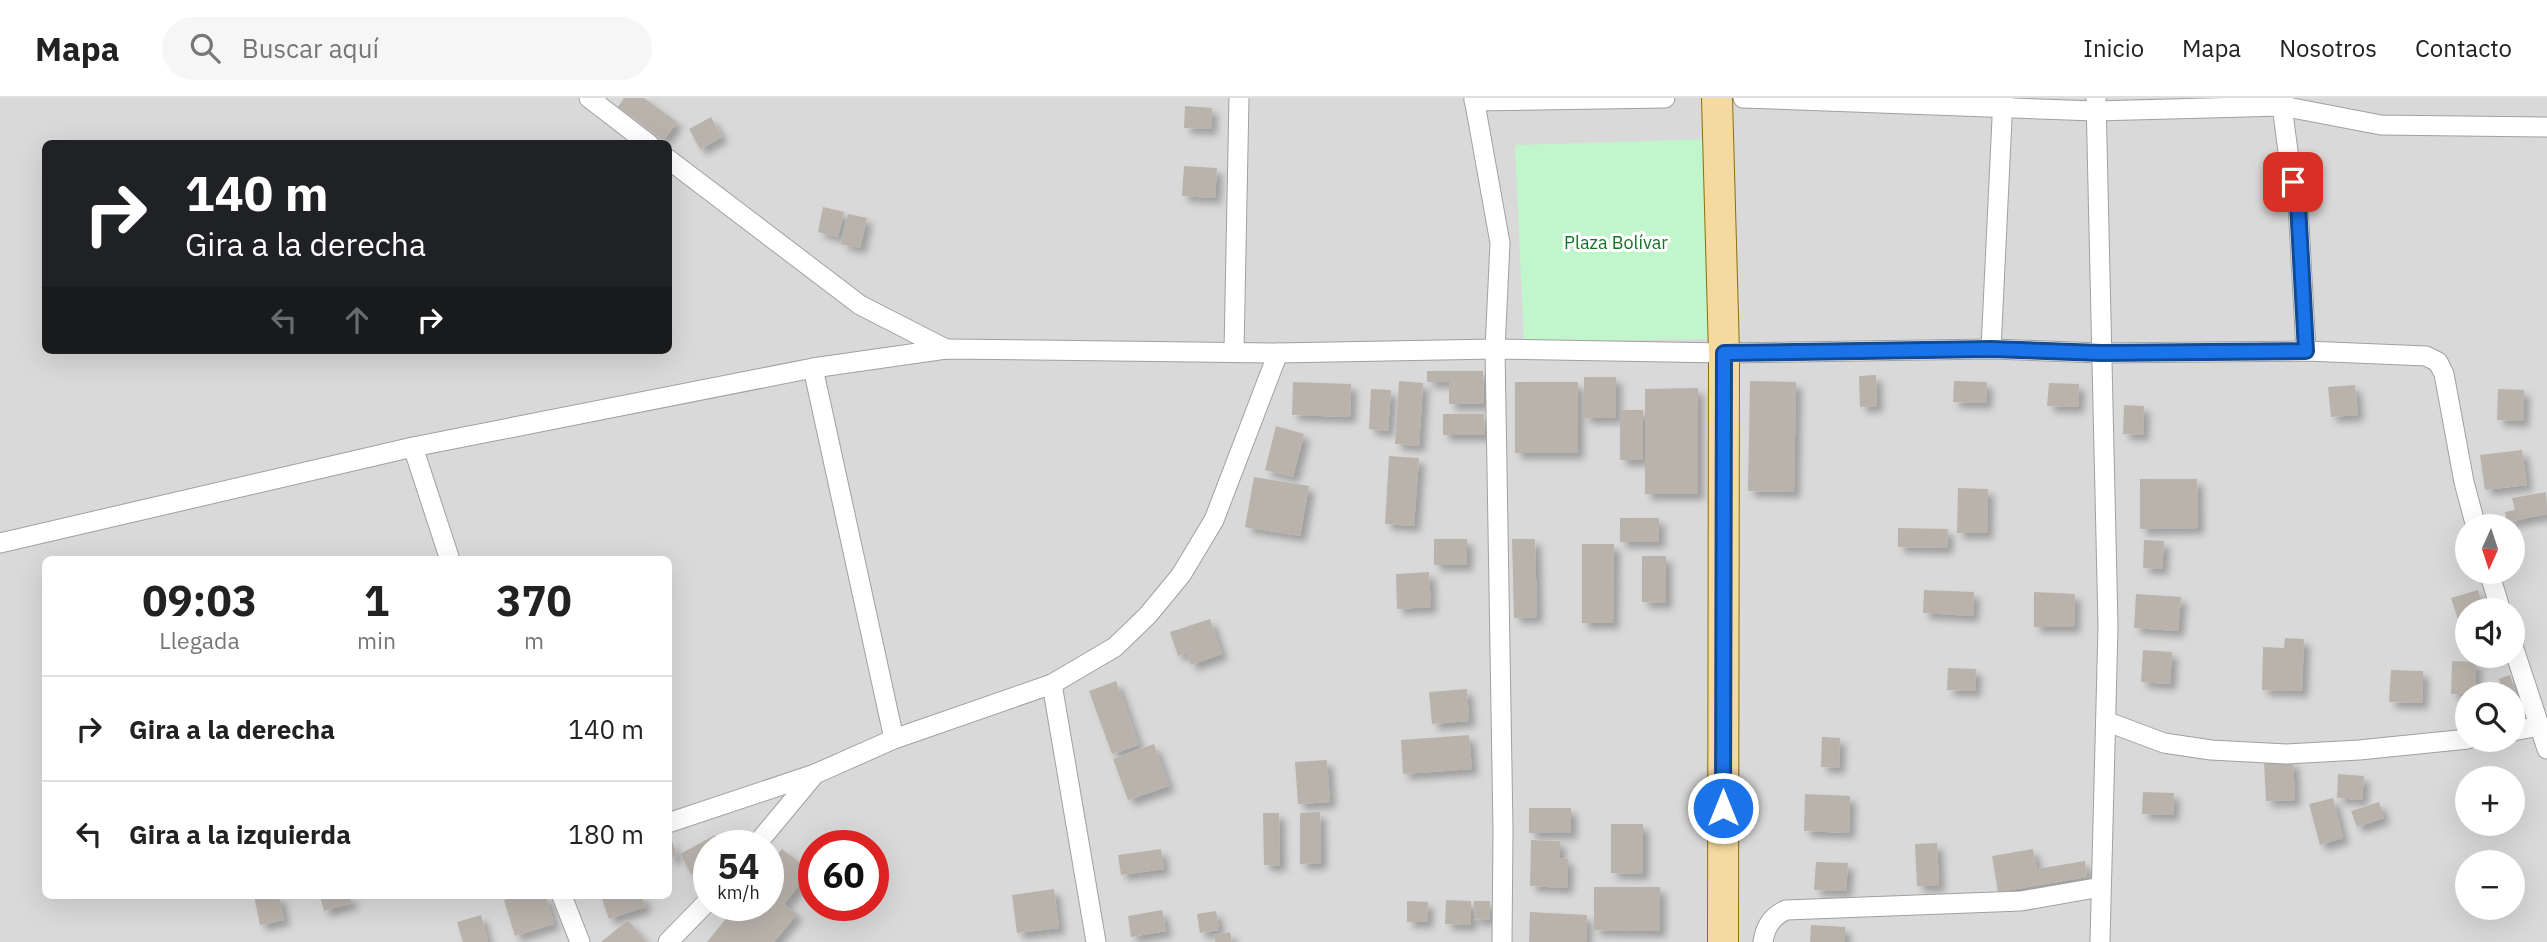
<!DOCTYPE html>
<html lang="es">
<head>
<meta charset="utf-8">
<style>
  :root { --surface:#fff; --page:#f6f6f6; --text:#222; --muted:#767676; --line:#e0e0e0 }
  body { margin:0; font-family:"IBM Plex Sans",sans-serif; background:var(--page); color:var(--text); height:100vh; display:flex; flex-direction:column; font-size:26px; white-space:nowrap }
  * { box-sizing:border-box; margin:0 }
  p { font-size:23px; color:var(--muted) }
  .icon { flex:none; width:38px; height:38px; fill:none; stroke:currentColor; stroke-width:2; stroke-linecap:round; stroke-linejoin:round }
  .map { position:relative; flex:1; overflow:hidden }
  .side { position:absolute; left:42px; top:458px; width:630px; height:343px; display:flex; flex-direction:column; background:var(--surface); border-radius:10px; box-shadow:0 7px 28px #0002 }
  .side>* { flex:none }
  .top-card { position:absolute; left:42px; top:42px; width:630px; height:214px; border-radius:10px; box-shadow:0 7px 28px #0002; background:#202124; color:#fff; overflow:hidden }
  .needle { width:46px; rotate:183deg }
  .tools { position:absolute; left:2455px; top:416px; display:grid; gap:14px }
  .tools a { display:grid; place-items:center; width:70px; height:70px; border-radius:50%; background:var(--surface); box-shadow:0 7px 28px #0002; font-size:35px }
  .speed { position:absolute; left:693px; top:732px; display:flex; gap:14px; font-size:35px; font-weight:700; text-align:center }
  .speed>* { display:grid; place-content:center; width:91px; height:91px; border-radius:50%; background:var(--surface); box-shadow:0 7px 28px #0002; line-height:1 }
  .speed small { font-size:18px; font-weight:400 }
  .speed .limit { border:10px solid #d22; background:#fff; color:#111 }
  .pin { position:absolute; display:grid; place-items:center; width:60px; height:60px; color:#fff; margin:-30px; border-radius:14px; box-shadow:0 4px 10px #0006 }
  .me { position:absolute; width:77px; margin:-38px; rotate:0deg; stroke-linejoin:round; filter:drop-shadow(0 0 5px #0008) }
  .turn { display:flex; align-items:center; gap:24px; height:147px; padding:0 28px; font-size:32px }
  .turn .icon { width:91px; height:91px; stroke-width:2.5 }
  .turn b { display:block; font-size:49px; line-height:60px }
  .lanes { display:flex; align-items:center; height:66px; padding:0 28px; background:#0003; justify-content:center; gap:35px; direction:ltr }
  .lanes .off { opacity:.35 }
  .eta { display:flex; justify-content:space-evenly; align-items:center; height:119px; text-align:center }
  .eta b { font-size:42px; font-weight:800; line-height:49px }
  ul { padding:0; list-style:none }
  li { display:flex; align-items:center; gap:21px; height:105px; padding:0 28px; border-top:2px solid var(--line) }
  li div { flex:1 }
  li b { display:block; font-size:26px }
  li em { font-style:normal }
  header { display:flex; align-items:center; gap:42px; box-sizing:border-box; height:98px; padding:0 35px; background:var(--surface); border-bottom:2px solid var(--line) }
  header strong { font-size:33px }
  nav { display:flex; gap:38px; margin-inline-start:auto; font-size:24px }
  .search { width:490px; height:63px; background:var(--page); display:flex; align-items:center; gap:18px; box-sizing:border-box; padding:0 24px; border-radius:38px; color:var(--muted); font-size:26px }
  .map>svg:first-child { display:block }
</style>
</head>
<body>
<header>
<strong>Mapa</strong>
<div class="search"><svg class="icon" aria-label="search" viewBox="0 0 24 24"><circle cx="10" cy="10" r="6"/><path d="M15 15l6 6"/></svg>Buscar aquí</div>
<nav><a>Inicio</a><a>Mapa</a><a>Nosotros</a><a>Contacto</a></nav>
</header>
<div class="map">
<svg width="2547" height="844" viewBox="0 0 2547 844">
  <defs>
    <filter id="shadow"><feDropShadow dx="6" dy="6" stdDeviation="3.5" flood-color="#0004"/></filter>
  </defs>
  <rect width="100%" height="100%" fill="#edeae2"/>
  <path fill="#dad9d9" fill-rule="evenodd" d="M0,0H2547V844H0ZM46,46H668V252H46ZM2468,429H2513V474H2468ZM46,462H668V798H46ZM2468,513H2513V558H2468ZM2468,597H2513V642H2468ZM2468,681H2513V726H2468ZM709,747H768V807H709ZM814,747H873V807H814ZM2468,765H2513V810H2468Z"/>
  <polygon fill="#c1f5cb" points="1712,41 1714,241 1524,244 1515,47"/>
  <g fill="#b9b3ac" filter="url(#shadow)">
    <polygon points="624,0 644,0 677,24 664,42 618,9"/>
    <polygon points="1185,8 1212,10 1211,31 1184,30"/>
    <polygon points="711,19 722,39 700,51 689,31"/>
    <polygon points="1184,68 1217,70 1215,100 1182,98"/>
    <polygon points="823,109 844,114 838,139 818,134"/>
    <polygon points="848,116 867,120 860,150 841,146"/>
    <polygon points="1427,273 1483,273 1484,306 1449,306 1449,284 1427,284"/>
    <polygon points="1876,277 1877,308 1860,309 1859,278"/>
    <rect x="1584" y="279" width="32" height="41"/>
    <polygon points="1399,283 1423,285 1419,348 1395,346"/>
    <polygon points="1750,283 1796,284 1794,394 1748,393"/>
    <polygon points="1954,283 1987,284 1986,305 1953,304"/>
    <polygon points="1293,284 1351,286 1350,319 1292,317"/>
    <rect x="1515" y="284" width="63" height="71"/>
    <polygon points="2049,285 2079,286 2078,309 2047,308"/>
    <polygon points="2355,287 2358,317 2331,319 2328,289"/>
    <polygon points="1698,290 1698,396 1645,396 1645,291"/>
    <polygon points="1371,291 1391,292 1388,333 1369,331"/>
    <polygon points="2498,291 2524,292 2523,323 2497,322"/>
    <polygon points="2124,307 2144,308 2143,337 2123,336"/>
    <rect x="1620" y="312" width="23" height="50"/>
    <polygon points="1443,316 1484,316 1485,337 1443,337"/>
    <polygon points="1276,328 1304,336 1293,379 1265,372"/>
    <polygon points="2522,352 2527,387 2485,392 2480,357"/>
    <polygon points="1389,358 1419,360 1414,428 1385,426"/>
    <polygon points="1254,379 1309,388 1300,438 1245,429"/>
    <polygon points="2140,381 2197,381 2198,430 2140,431"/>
    <polygon points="1958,390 1988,391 1987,435 1957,435"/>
    <polygon points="2546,394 2547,416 2507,424 2505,414 2515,412 2512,400"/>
    <rect x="1620" y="420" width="39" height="24"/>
    <polygon points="1898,430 1948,431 1947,450 1898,449"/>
    <rect x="1434" y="441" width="33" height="26"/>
    <polygon points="1512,441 1535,441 1537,519 1514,520"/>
    <polygon points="2144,442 2164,443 2162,471 2143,470"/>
    <polygon points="1582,446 1614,446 1613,525 1582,525"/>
    <polygon points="1642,458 1666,458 1666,505 1642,504"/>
    <polygon points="1429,474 1431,509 1397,511 1396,476"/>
    <polygon points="1924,492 1974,494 1973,518 1923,515"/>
    <polygon points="2478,492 2484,513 2468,513 2468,521 2459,524 2451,500"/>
    <polygon points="2034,494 2075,496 2074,529 2034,529"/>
    <polygon points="2136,496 2181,499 2178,533 2134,530"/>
    <polygon points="1210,521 1222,556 1191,567 1187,555 1178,558 1170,534"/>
    <polygon points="2285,540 2304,541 2302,593 2262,592 2263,549 2284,550"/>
    <polygon points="2143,552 2172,554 2170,586 2141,584"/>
    <polygon points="2452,563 2476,564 2475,596 2451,596"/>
    <polygon points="1948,570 1976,571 1975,593 1947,592"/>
    <polygon points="2391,572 2423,573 2422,605 2389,604"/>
    <polygon points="2510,577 2519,605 2513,607 2513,597 2487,597 2486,594 2501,589 2499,581"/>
    <polygon points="1116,583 1139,647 1112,656 1089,593"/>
    <polygon points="1467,591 1469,623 1432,626 1429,594"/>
    <polygon points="1469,637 1472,671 1403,676 1401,642"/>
    <polygon points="1822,639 1840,640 1839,670 1821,669"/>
    <polygon points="1154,646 1169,688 1128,702 1113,661"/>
    <polygon points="1327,662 1330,704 1298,706 1295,664"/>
    <polygon points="2293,663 2295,702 2266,703 2264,664"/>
    <polygon points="2338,676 2364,678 2362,702 2337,700"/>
    <polygon points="2143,694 2174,695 2173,717 2142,716"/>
    <polygon points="1805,696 1850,698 1849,735 1804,733"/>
    <polygon points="2333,700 2343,740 2320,747 2309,706"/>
    <polygon points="2379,704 2384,720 2357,729 2351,713"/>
    <rect x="1529" y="710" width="42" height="25"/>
    <polygon points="1320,714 1321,765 1300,766 1300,715"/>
    <polygon points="1263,715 1279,715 1280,768 1264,767"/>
    <polygon points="1611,726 1643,726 1643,776 1611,775"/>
    <polygon points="715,737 721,747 709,747 709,766 691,776 680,756"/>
    <polygon points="1531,742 1560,743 1560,760 1568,761 1567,790 1530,788"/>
    <polygon points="672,743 677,758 668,761 668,744"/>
    <polygon points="1937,745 1939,788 1917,788 1915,746"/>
    <polygon points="782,751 810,773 784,806 797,816 774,844 707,844 737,807 768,807 768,768"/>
    <polygon points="1161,751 1164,771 1121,777 1118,757"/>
    <polygon points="2033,751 2037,771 2085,763 2087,779 1998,794 1992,758"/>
    <polygon points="1816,764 1848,765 1846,793 1814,792"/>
    <polygon points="1594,789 1660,789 1660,833 1594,832"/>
    <polygon points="1054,791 1059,830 1017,835 1012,797"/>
    <polygon points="254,798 279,798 284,822 260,827"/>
    <polygon points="320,798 350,798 352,805 324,813"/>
    <polygon points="519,798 546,798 554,826 515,838 504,802"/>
    <polygon points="601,798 642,798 645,809 609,821"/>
    <polygon points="1446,802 1471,803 1471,827 1445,826"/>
    <polygon points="1407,803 1428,804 1427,824 1407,824"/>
    <polygon points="1474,803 1490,803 1489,822 1474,821"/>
    <polygon points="1162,812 1166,833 1131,839 1128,818"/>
    <polygon points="1216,813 1219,832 1200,835 1197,816"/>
    <polygon points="1530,814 1587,817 1586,844 1529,844"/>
    <polygon points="481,817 488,844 463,844 457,824"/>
    <polygon points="628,822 646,844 601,844"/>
    <polygon points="1811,827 1845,829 1845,844 1810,844"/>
    <polygon points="1230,834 1232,844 1215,844 1214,837"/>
  </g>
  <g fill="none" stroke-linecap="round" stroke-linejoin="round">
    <g stroke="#a0a0a0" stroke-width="21">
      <g id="minor">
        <polyline points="589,0 649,46"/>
        <polyline points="1474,0 1500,145 1495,251 1503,732 1502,844"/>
        <polyline points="1743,0 2095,13 2282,8 2381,27 2547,29"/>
        <polyline points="2096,0 2108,528 2100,844"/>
        <polyline points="2281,0 2289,61 2298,106 2306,253"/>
        <polyline points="1474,3 1665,0"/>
        <polyline points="668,61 860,207 946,251"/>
        <polyline points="1991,251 2003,0"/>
        <polyline points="1234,253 1239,0"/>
        <polyline points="813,270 894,641"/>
        <polyline points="413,349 450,462"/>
        <polyline points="0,445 413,349 813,270 946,251 1278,255 1495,251 1724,255 1991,251 2101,255 2306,253 2426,258 2438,264 2444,276 2464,384 2476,429"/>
        <polyline points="2489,474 2501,513"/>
        <polyline points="2513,548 2547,651"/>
        <polyline points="1052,586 1096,844"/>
        <polyline points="2108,624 2164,645 2211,652 2286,656 2359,652 2468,641"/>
        <polyline points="2513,633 2540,628"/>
        <polyline points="668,725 815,676 894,641 1052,586 1115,549 1148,517 1181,477 1214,422 1278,255"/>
        <polyline points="756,747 815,676"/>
        <polyline points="562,798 580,844"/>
        <polyline points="668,844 709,802"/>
        <path d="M1763,844C1765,829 1772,818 1786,812L2021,803L2101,789"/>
      </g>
    </g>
    <g stroke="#8a6f09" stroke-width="32">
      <polyline id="primary" points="1717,0 1724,255 1723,844"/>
    </g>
    <use href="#minor" stroke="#fff" stroke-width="19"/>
    <use href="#primary" stroke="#f5da9f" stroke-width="30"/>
  </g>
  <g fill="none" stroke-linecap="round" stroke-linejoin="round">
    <g stroke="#114b97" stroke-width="18">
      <polyline id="route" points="1723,710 1724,255 1991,251 2101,255 2306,253 2298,106 2293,84"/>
    </g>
    <use href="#route" stroke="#1a73e8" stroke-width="12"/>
  </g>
  <g text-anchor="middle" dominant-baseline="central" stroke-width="6" stroke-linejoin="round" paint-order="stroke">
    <g font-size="18" fill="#127225" stroke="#fff">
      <text x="1616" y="144">Plaza Bolívar</text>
    </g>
  </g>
</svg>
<div class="tools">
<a><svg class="needle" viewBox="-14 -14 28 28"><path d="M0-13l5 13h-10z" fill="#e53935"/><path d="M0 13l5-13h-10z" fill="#767676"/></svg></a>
<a><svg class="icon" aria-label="sound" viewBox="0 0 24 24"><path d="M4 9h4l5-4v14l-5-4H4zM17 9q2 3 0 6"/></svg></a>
<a><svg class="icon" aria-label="search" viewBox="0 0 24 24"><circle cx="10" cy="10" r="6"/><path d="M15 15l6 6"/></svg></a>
<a>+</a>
<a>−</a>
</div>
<div class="speed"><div>54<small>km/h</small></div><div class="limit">60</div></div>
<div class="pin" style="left:2293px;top:84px;background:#d93025"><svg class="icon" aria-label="arrive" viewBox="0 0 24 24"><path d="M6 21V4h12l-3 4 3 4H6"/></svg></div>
<svg class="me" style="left:1723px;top:710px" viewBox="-20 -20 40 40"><circle r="17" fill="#1a73e8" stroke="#fff" stroke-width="3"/><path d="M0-11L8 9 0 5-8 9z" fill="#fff"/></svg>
<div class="top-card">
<div class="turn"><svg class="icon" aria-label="right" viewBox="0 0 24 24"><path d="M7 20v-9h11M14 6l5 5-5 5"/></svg><div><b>140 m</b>Gira a la derecha</div></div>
<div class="lanes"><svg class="icon off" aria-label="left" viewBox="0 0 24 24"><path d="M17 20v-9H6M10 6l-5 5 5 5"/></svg><svg class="icon off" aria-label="ahead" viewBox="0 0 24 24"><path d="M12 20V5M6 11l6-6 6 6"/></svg><svg class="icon" aria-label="right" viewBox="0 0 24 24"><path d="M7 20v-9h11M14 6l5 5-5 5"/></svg></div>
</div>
<section class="side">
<div class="eta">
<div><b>09:03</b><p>Llegada</p></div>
<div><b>1</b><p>min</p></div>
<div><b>370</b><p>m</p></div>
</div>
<ul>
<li><svg class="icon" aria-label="right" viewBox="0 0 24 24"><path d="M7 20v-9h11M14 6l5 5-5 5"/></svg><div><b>Gira a la derecha</b></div><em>140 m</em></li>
<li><svg class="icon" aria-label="left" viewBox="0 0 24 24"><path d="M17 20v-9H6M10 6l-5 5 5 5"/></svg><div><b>Gira a la izquierda</b></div><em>180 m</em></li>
</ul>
</section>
</div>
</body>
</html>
